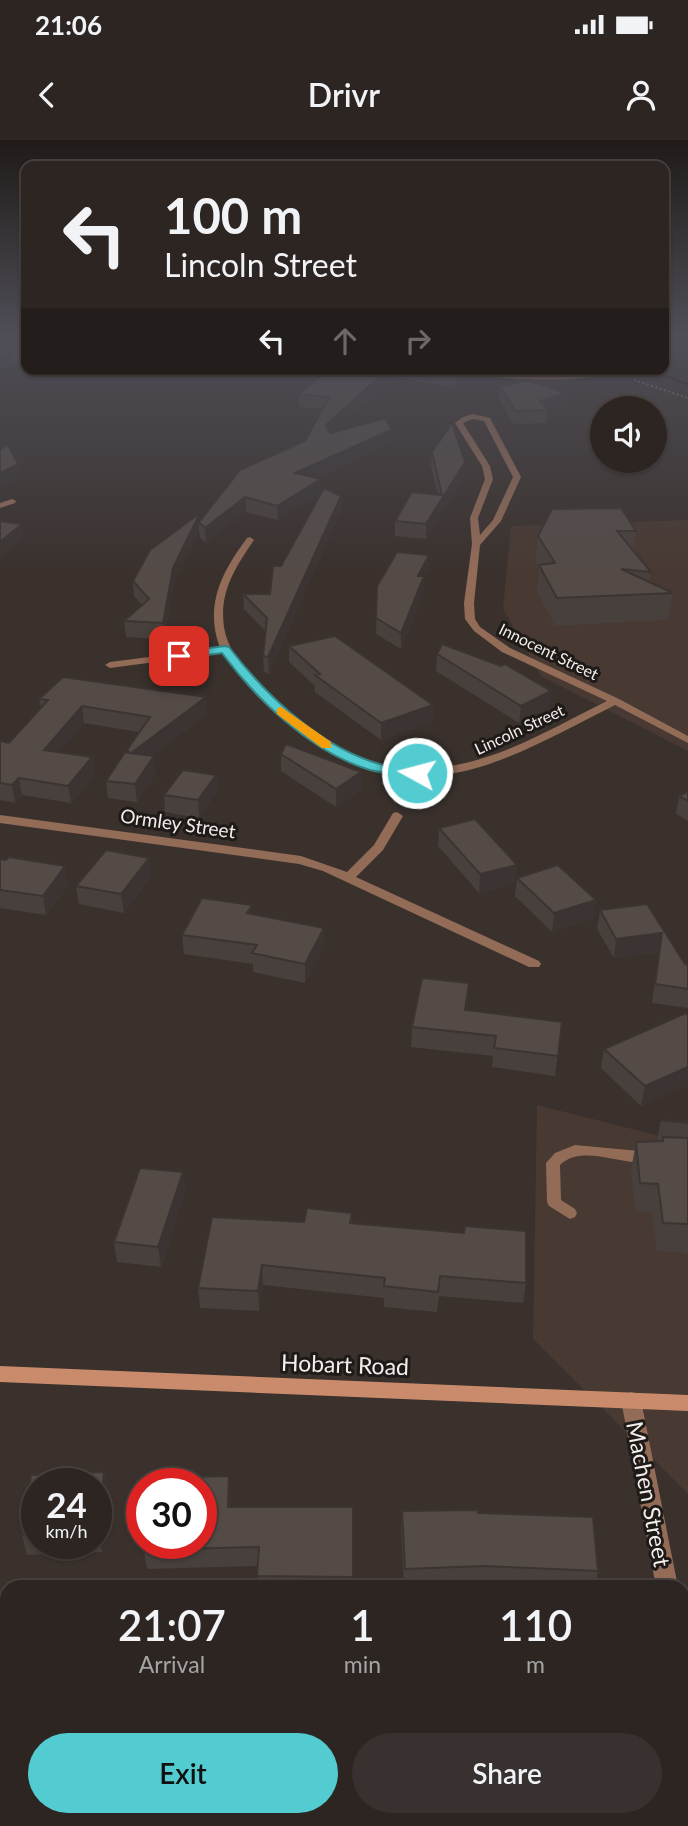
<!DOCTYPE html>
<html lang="en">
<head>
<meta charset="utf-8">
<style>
  :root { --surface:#2c2522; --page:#38312f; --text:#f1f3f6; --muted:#a6a5a5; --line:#484240; --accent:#52ccd0 }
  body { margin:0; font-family:Lato,sans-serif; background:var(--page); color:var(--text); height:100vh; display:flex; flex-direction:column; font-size:26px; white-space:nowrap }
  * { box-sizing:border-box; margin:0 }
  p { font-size:23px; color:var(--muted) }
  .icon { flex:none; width:38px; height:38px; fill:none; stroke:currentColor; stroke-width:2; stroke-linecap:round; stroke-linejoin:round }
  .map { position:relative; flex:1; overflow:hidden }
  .drawer { position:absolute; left:0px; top:1440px; width:690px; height:247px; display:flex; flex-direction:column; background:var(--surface); border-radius:21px 21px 0 0; box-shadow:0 2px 5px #0004,0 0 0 2px var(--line) }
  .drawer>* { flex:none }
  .hud { position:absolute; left:21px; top:21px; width:648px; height:214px; border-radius:14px; box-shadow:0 2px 5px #0004,0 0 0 2px var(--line); background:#2c2522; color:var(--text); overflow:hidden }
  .tools { position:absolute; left:590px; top:256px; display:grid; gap:14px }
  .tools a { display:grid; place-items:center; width:77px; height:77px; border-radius:50%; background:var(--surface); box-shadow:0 2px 5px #0004,0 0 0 2px var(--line); font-size:35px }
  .speed { position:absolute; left:21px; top:1328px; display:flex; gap:14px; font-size:35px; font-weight:700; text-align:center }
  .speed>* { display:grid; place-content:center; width:91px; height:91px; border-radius:50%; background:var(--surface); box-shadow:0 2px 5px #0004,0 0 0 2px var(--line); line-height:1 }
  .speed small { font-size:18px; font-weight:400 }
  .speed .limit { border:10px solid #d22; background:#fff; color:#111 }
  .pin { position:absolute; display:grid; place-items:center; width:60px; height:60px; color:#fff; margin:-30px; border-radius:14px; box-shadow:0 4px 10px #0006 }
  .me { position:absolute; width:77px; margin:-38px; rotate:277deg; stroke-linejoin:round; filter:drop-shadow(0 0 5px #0008) }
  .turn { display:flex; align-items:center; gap:24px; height:147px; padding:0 28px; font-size:32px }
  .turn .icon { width:91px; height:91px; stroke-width:2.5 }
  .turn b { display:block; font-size:49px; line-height:60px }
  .lanes { display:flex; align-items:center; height:66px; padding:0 28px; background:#0003; justify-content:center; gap:35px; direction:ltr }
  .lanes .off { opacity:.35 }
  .eta { display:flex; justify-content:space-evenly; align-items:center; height:119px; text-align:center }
  .eta b { font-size:42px; font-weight:600; line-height:49px }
  .button { display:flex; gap:14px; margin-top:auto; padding:14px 28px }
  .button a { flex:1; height:80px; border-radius:42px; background:var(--accent); color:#111; font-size:28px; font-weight:600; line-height:80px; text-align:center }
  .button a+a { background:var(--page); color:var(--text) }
  .status { display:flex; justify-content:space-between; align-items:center; height:49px; padding:0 35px; background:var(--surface); direction:ltr }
  .status svg { height:19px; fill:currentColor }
  header { display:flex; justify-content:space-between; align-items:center; height:91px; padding:0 28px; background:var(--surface); font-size:32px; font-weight:600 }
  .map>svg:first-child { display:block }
</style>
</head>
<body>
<div class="status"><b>21:06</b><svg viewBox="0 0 49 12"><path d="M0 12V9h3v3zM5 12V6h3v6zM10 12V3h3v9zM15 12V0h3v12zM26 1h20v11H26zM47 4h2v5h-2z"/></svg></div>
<header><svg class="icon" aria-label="back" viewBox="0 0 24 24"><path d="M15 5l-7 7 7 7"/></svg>Drivr<svg class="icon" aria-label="person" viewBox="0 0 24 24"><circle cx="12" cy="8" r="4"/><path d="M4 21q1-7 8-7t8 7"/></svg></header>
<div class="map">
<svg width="688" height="1686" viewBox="0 0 688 1686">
  <rect width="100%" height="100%" fill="#3a312d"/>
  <g fill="#483932">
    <polygon points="688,380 688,611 541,536 503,469 511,386"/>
    <polygon points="537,965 688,1003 688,1354 533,1199"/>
  </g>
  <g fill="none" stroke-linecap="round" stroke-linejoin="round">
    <polygon fill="#2f1405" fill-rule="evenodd" points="644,229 651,229 688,243 688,246"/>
    <polyline stroke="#8a827f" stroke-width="2" stroke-dasharray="2 2.5" stroke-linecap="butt" points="634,240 688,258"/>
    <polyline stroke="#8a827f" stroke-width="3.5" stroke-dasharray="2.5 4.5" stroke-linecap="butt" points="407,661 416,655 428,654"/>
    <path fill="#936c58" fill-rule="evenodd" d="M575,1005L650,1012L655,1013L657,1017L655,1021C625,1029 584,1002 560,1025L561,1060L575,1069L577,1073L575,1077L570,1079L549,1066L547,1062L546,1023L555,1013Z"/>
    <g fill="#936c58" fill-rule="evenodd">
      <path d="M463,229L544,235L625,229C592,244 496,243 463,229Z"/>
      <path d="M473,274L490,278L521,337L501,381L480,405L474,463L475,479L480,487L510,508L619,559L688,596V603L615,565C508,619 424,675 310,600C275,577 246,548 223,513L110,528L105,525L110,522L220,508C204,465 222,432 247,398L250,397L254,400C235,428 219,452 224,487C232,541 324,607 372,623C386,629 403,630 419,629C488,628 546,591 607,561L502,512L474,491L465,479L464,463L472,404L470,378L485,339L482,326L455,283L463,277ZM473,279L484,281L513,337L493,380L480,395L478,378L493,339L490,326L463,283Z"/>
      <polygon points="12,359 16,361 15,363 0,368 0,363"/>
      <polygon points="397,672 403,676 383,710 356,737 539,821 541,824 539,827 529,827 323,731 299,724 0,683 0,675 301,716 347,732 374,705 393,673"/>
      <polygon points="631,1252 638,1254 641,1260 678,1447 656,1447 621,1260 624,1254"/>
      <polygon points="682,1520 688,1522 688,1572 682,1570"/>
    </g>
    <polygon fill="#c98b6b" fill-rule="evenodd" points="0,1226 688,1255 688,1271 0,1242"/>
  </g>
  <g fill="#48403d" fill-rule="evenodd">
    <polygon points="0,197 26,197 26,223 14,223 0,232"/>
    <polygon points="245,229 459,229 458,241 456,248 393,237 333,291 390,303 316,338 321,339 321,352 341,356 341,370 269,534 264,532 263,516 266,492 244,469 243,454 270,454 281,426 321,353 278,380 246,372 206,403 200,397 199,391 174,443 164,499 126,497 124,481 142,465 134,456 133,441 200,381 305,301 323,269 299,267 299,254 321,236"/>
    <polygon points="500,247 566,253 565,266 548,271 546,283 514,284 499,260"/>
    <polygon points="432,312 465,322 464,336 426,399 395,396 395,381 438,355 431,326"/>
    <polygon points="552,369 636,391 633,411 651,432 649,442 673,453 668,480 555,486 537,451 539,428 535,422 538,396"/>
    <polygon points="429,430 424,439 424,452 401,509 376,494 377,446"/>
    <polygon points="289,506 433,565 432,582 381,600 315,552 315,546 289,522"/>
    <polygon points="437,514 551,551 549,567 519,583 436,531"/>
    <polygon points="39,559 207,574 152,616 156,633 137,662 108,658 106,641 127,613 127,610 139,592 84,583 59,612 95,635 71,663 22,655 15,663 0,660 0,601 9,603 41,568"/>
    <polygon points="281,614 361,650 336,667 281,631"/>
    <polygon points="216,635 217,652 199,678 165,672 164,655"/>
    <polygon points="688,652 688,681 676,674 679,656"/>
    <polygon points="439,688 515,743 479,753 438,706"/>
    <polygon points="0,719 65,726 68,745 46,775 0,768"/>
    <polygon points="151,736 124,773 79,764 76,746"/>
    <polygon points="517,738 596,760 594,778 552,792 515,756"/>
    <polygon points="647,764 685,824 688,825 688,868 652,863 659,812 614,818 597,789 600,770"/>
    <polygon points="252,774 324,807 305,843 253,832 253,824 184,814 182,795"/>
    <polygon points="469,843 467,870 562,882 555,936 492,927 493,916 411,907 412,887"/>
    <polygon points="688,875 688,945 641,966 601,928 604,909"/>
    <polygon points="661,980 688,981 688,1117 686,1113 657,1111 652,1072 635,1071 631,1030 636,1002 657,1001"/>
    <polygon points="183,1032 185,1052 161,1127 117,1122 114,1102"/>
    <polygon points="352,1073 352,1083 526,1143 523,1163 439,1156 437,1172 384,1167 384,1158 263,1145 259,1171 200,1168 198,1148 304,1082"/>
    <path d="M104,1332L108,1352L102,1412L27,1415L22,1395L31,1335ZM37,1344H96V1404H37Z"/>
    <polygon points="231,1356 230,1367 353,1367 353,1447 258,1447 257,1426 147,1429 144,1410"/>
    <polygon points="402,1371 598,1431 595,1447 521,1447 481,1446 404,1447 401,1391"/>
    <polygon points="515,1680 599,1680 600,1686 515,1686"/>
  </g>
  <g fill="#3b3432">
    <polygon points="663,197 688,197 688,202 663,204"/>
    <polygon points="13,211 14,223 0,232 0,219"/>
    <polygon points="388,229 393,229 393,237 327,298 326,285"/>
    <polygon points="459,229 458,241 456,248 457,236"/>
    <polygon points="566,253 565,266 548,271 540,261"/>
    <polygon points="391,290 390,303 295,347 295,333"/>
    <polygon points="465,322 464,336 426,399 426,384"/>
    <polygon points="18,324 20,337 0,348 0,333"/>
    <polygon points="321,339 321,353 278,380 277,366"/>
    <polygon points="341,356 341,370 269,534 268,517"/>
    <polygon points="245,357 246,372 206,403 205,388"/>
    <polygon points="200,373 200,384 199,382 199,391 174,443 164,499 163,483 173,428"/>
    <polygon points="22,384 24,399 0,418 0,402"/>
    <polygon points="429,415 429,430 424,439 424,452 401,509 401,493 418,436"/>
    <polygon points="551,551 549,567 519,583 521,566"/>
    <polygon points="206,557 207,574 133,631 131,613"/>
    <polygon points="433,565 432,582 381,600 381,583"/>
    <polygon points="82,566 84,583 46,627 44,610"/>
    <polygon points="154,616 156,633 137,662 135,644"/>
    <polygon points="92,617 95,635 71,663 68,646"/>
    <polygon points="361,632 361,650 336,667 336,649"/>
    <polygon points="216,635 217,652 199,678 198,660"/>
    <polygon points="19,638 22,655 15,663 12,645"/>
    <polygon points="149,718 151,736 124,773 121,754"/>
    <polygon points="517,725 515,743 479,753 480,734"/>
    <polygon points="65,726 68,745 46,775 43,756"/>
    <polygon points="596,760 594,778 552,792 554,773"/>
    <polygon points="324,788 324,807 305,843 305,824"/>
    <polygon points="662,793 659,812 614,818 616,799"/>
    <polygon points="469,843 468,862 464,889 465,870"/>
    <polygon points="688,927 688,945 641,966 645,946"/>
    <polygon points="183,1032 185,1052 161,1127 158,1107"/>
    <polygon points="262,1125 263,1145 259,1171 258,1151"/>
    <polygon points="104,1332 108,1352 102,1412 98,1392"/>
    <polygon points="229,1336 231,1356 230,1386 228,1367"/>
  </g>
  <g fill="#544b47" stroke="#3b3432" stroke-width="2">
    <polygon points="0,197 26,197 26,211 13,211 0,219"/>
    <polygon points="329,229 388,229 326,285 330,293 386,278 391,290 295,333 321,339 277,366 245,357 205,388 199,382 240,330 305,301 329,257 299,254"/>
    <polygon points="418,229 459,229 457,236"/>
    <polygon points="527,240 566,253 540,261 548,270 515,271 500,247"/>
    <polygon points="452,283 465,322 426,384 395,381 412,352 442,355 432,312"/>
    <polygon points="8,305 18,324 0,333 0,309"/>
    <polygon points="324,348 341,356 268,517 263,516 267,478 243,454 270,454 273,426 281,426"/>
    <polygon points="621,368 636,391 617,391 651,432 621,429 673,453 557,458 539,425 555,423 538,396 552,369"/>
    <polygon points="200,373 173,428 163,483 124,481 149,459 133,441 150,410"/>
    <polygon points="0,381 22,384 0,402"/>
    <polygon points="397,412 429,415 418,436 424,436 401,493 376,478 377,446"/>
    <polygon points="335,496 433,565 381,583 315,535 320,534 289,506"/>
    <polygon points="442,504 501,526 505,524 551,551 521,566 437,514"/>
    <polygon points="63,537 206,557 131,613 154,616 135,644 106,641 125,612 130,613 127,610 150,577 82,566 44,610 92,617 68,646 19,638 12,645 0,643 0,601 9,603 48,560 39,559"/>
    <polygon points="286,604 361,632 336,649 281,614"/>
    <polygon points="183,630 216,635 198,660 164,655"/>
    <polygon points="688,652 688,661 679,656"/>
    <polygon points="475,679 517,725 480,734 439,688"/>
    <polygon points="106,710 149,718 121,754 76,746"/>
    <polygon points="9,717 65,726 43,756 0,750 0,719 6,720"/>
    <polygon points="558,725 596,760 554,773 517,738"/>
    <polygon points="202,758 252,765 247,773 324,788 305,824 252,813 257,805 182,795"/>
    <polygon points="647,764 685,824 688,825 688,849 655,844 662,793 616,799 600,770"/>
    <polygon points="422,838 469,843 465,870 562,882 558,916 494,908 496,896 412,887"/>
    <polygon points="686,873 688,875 688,927 645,946 604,909"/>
    <polygon points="661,980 688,981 688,983"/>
    <polygon points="663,997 688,998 688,1084 663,1083 658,1044 640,1043 636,1002 663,1001"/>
    <polygon points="140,1028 183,1032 158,1107 114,1102"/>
    <polygon points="307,1068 352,1073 350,1083 464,1093 465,1086 526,1091 526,1143 440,1136 438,1152 384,1146 385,1138 262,1125 258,1151 198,1148 212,1077 304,1082"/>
    <polygon points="104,1332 98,1392 96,1392 96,1344 37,1344 37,1395 22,1395 31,1335"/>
    <polygon points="229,1336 228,1367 353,1367 353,1437 257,1436 259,1407 144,1410 144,1404 201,1404 201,1344 149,1344 150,1338"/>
    <polygon points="478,1370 478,1373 593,1377 598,1431 484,1426 405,1429 402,1371"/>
    <polygon points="125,1680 199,1685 124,1686"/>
    <polygon points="519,1680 599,1680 600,1686 520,1686"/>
    <polygon points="0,1684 21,1686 0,1686"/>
  </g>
  <linearGradient id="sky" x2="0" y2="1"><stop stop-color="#201b19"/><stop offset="0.45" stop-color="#4f4e57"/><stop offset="1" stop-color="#4f4e57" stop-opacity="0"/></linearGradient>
  <rect width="688" height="433" fill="url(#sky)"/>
  <path fill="#52ccd0" stroke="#358587" stroke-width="2" d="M225,506L229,507C263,552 315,602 370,621C384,627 402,627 417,629L424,633L417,637C400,634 380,634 364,628C309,610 256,559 222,513L179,519L173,516L179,512Z"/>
  <polygon fill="#f59e0b" points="281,567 331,602 331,608 322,608 277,574 277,568"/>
  <g text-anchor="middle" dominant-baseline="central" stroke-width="6" stroke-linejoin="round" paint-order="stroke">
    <g font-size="16" fill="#f3edeb" stroke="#1e1a18">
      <text transform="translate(549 511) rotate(26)">Innocent Street</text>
      <text transform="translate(519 589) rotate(-25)">Lincoln Street</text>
    </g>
    <g font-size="19" fill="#f3edeb" stroke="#1e1a18">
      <text transform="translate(178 683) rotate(8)">Ormley Street</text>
    </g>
    <g font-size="23" fill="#f3edeb" stroke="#1e1a18">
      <text transform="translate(345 1224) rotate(2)">Hobart Road</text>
      <text transform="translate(649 1354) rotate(79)">Machen Street</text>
    </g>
  </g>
</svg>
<div class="tools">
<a><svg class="icon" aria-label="sound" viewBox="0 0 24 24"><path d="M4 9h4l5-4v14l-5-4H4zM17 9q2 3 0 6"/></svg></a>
</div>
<div class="speed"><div>24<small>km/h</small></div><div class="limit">30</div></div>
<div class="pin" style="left:179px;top:516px;background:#d93025"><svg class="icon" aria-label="arrive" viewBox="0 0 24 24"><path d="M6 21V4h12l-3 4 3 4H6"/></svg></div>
<svg class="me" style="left:417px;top:633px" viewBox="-20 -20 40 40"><circle r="17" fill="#52ccd0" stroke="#fff" stroke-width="3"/><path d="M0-11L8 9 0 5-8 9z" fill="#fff"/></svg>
<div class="hud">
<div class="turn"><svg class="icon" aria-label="left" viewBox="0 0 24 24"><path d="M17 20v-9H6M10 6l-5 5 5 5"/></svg><div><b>100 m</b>Lincoln Street</div></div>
<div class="lanes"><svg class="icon" aria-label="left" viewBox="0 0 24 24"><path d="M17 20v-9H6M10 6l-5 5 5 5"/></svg><svg class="icon off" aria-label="ahead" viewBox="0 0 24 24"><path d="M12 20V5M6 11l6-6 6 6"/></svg><svg class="icon off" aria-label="right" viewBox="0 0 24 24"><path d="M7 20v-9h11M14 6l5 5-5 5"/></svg></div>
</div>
<section class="drawer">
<div class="eta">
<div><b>21:07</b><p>Arrival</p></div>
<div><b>1</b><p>min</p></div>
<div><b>110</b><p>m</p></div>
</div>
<div class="button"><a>Exit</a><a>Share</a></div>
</section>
</div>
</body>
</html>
